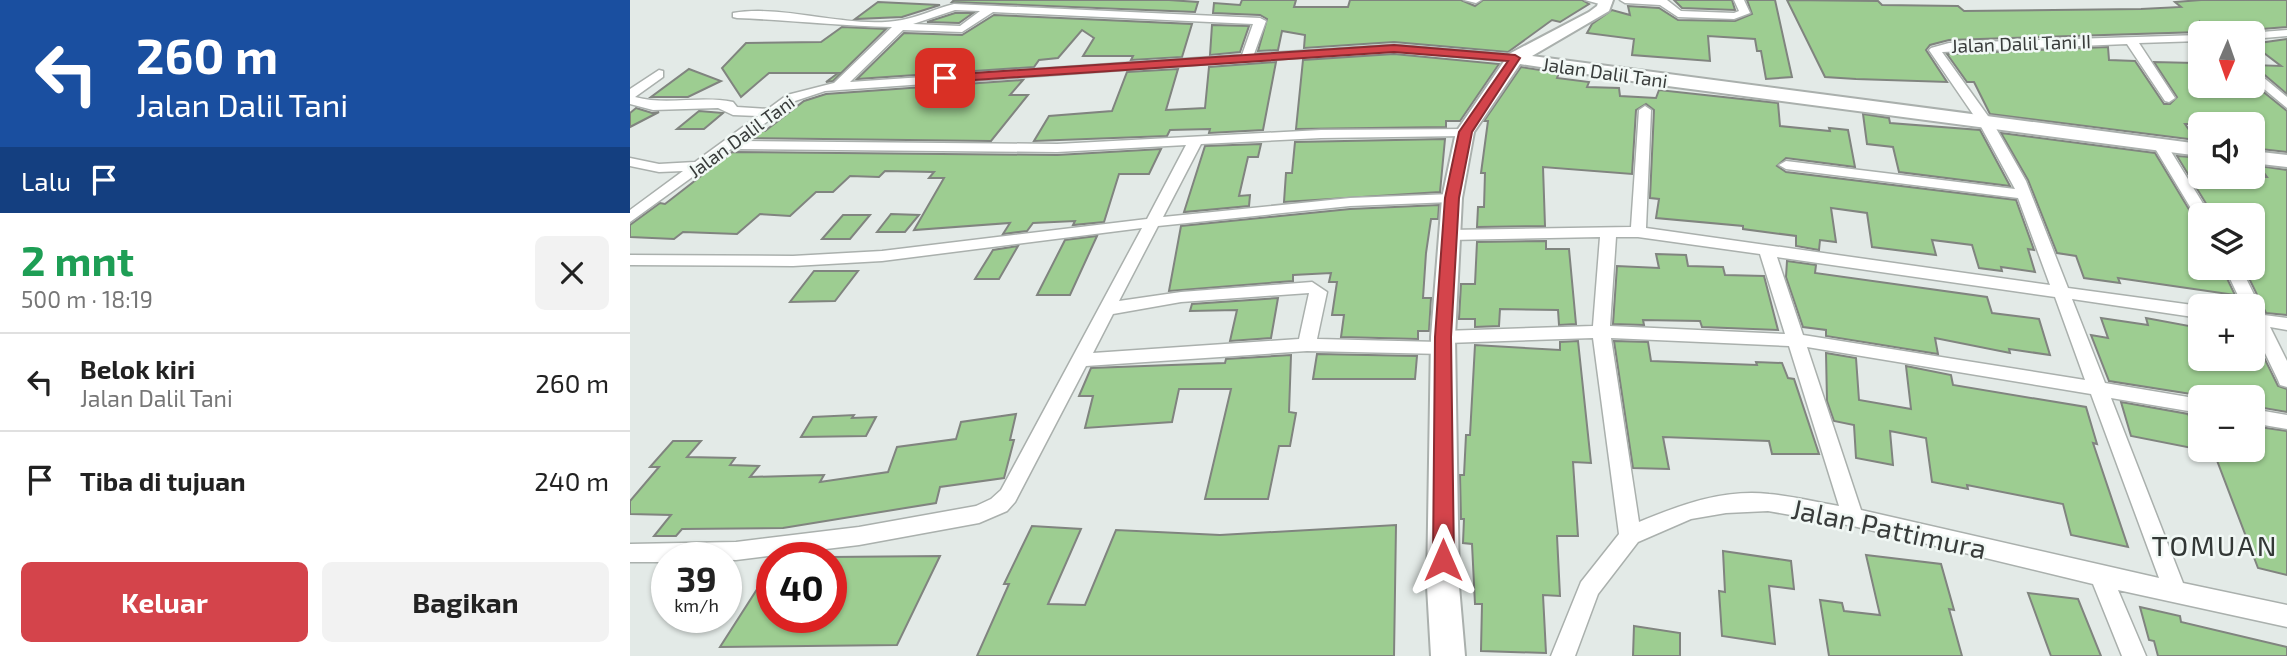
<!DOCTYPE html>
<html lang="id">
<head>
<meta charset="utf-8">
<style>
  :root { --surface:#fff; --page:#f2f2f2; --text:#222; --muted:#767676; --line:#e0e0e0; --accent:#d4444b }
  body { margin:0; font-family:"Exo 2",sans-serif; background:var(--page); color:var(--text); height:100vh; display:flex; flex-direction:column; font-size:26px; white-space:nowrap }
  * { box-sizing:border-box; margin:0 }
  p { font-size:23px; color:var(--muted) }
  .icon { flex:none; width:38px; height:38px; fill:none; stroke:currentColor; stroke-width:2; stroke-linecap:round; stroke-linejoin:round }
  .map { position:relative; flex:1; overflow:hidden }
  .details { display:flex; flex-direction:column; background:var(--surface); width:630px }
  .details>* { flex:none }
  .guide { background:#1a4fa0; color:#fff; overflow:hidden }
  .needle { width:46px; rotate:182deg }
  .tools { position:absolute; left:1558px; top:21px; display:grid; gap:14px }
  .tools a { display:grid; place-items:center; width:77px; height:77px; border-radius:10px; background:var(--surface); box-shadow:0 2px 5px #0004; font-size:35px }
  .speed { position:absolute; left:21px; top:542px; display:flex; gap:14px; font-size:35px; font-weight:700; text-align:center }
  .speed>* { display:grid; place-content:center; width:91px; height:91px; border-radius:50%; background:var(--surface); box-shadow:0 2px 5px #0004; line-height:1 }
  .speed small { font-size:18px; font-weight:400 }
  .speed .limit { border:10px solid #d22; background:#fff; color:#111 }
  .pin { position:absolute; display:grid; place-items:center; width:60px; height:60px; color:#fff; margin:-30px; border-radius:14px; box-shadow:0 4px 10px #0006 }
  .me { position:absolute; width:77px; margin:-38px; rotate:0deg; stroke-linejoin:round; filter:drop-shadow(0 0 5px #0008) }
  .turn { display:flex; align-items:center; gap:24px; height:147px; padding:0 21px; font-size:32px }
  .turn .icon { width:91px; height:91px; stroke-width:2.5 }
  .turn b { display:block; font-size:49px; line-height:60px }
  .then { display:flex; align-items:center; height:66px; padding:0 21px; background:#0003; gap:14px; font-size:26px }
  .round { display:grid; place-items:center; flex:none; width:74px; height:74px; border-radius:10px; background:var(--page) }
  .summary { display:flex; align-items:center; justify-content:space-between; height:119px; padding:0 21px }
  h1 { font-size:42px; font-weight:700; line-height:52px; color:#1e9e55 }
  .button { display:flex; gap:14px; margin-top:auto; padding:14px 21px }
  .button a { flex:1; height:80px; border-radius:10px; background:var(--accent); color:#fff; font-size:28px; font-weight:700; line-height:80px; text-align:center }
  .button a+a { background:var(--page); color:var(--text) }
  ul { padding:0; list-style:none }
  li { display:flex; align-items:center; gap:21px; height:98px; padding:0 21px; border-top:2px solid var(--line) }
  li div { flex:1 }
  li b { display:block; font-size:26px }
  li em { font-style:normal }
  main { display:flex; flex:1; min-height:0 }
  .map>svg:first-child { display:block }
</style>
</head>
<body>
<main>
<section class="details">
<div class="guide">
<div class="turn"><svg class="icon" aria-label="left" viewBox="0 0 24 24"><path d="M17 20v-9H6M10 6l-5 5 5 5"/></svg><div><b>260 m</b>Jalan Dalil Tani</div></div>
<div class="then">Lalu<svg class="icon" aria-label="arrive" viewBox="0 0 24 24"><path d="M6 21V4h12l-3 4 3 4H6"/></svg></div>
</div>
<div class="summary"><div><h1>2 mnt</h1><p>500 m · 18:19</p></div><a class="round"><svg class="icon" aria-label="close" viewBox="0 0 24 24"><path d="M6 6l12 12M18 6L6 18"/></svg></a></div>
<ul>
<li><svg class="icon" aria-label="left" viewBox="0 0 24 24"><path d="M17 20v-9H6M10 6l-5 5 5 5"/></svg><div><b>Belok kiri</b><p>Jalan Dalil Tani</p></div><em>260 m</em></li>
<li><svg class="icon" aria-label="arrive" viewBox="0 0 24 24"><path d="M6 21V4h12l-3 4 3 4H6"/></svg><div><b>Tiba di tujuan</b></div><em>240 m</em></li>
</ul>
<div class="button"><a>Keluar</a><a>Bagikan</a></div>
</section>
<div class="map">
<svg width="1657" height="656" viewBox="0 0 1657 656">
  <rect width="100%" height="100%" fill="#e3eae7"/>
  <g fill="#9dcd91" stroke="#80847f" stroke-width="2">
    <polygon points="324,0 539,0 568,2 565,12 322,2"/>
    <polygon points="612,0 666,0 664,7 718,7 720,0 831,0 845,6 853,0 952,0 959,4 930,22 922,20 878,52 764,42 674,48 675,35 652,31 648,50 628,51 637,19 630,15 583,13 584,3 610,5"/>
    <polygon points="1044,0 1102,0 1105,10 1052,8"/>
    <polygon points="1117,0 1145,0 1162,77 1136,79 1131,51 1127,51 1125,39 1078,36 1080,61 1002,55 1004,39 957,33 962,24 982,10 1000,15 998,6 1029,8 1048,20 1105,21 1122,14"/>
    <polygon points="1157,0 1248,1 1252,5 1328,6 1334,11 1511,9 1551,7 1545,2 1571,0 1657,0 1657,27 1619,30 1616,33 1604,30 1582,32 1570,22 1570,32 1319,40 1300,45 1296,50 1317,82 1226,79 1195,77"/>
    <polygon points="248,2 310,5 272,17 225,19"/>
    <polygon points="325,13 343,13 329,23 297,22"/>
    <polygon points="364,15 562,24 552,57 501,60 503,56 453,56 464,38 452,30 428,58 409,60 404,67 227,79 274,33 332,35"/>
    <polygon points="582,25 619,26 610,52 580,55"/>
    <polygon points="212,27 256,29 203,81 196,82 208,73 139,73 111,97 92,68 116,43 191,42"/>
    <polygon points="1657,39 1657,94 1623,65 1651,66 1622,44"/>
    <polygon points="1478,47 1479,60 1505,61 1534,104 1540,104 1547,97 1524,62 1565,63 1570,68 1570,86 1626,86 1657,111 1657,152 1622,148 1622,124 1555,124 1566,140 1360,114 1344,82 1337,82 1317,54"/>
    <polygon points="764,54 869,64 830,121 816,121 816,127 666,129 673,60"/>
    <polygon points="646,62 633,130 579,133 580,129 540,130 537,136 404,141 419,116 482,111 497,72 548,69 536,110 575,108 579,67"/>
    <polygon points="891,67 929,73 927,78 959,82 957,87 989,88 990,96 1026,98 1029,90 1148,103 1150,126 1200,131 1199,128 1218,130 1225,167 1156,158 1147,166 1156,172 1386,200 1404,250 1398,249 1405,272 1371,267 1372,271 1349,268 1342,245 1302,240 1306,255 1242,247 1237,213 1201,208 1206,242 1190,240 1189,250 1166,246 1166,236 1113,229 1113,226 1026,218 1029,199 1020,198 1024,110 1016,104 1006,110 1002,174 913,167 915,226 847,227 848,207 854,207 855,173 851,173 858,121 854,121"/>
    <polygon points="59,69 91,81 58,97 21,97"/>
    <polygon points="393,80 380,95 398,95 361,141 119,138 129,131 135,131 174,101 196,94"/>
    <polygon points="6,108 22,113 29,112 0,127 0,113"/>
    <polygon points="69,111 93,113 74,129 47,129"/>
    <polygon points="1233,114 1259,118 1260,123 1350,130 1380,186 1269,172 1263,147 1237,144"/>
    <polygon points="1371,133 1525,153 1563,216 1570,221 1570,268 1592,268 1605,295 1488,278 1490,283 1454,278 1446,256 1427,253 1398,180"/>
    <polygon points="815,139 810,192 654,202 656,173 662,173 665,142"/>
    <polygon points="631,144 628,157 618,157 609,196 620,195 619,206 554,212 575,146"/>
    <polygon points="531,149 519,174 489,174 474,222 443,225 445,221 403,223 397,231 373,234 380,223 284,230 314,178 299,178 304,172 255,171 249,177 220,176 203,192 186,192 160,216 130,214 107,234 53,232 44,239 0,237 0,225 30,203 35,204 102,152 427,155"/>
    <polygon points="1547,156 1561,157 1570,177 1637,177 1629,166 1657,170 1657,315 1636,313 1614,268 1622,268 1622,215 1583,215"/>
    <polygon points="809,205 808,219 801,219 796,253 793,298 801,298 799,331 788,331 788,339 711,337 714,315 702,315 707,282 699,282 701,273 663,275 663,281 539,291 551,226 720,209"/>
    <polygon points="261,214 289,215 275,232 247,232"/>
    <polygon points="213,215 240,215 220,239 192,239"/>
    <polygon points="467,236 440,295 407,295 435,240"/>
    <polygon points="916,241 916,249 939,249 946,324 929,325 928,310 870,309 869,326 845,327 845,319 829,319 831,284 845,284 847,242"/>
    <polygon points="388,246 369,279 345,279 363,250"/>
    <polygon points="1026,254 1056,255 1058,266 1093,267 1095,275 1134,276 1148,330 1072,327 1070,321 1013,320 1014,325 983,324 987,266 1029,268"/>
    <polygon points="1157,261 1186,265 1185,273 1357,297 1362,313 1409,319 1420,355 1379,349 1380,353 1305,338 1308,354 1196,336 1196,330 1173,327 1156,277"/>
    <polygon points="184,271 228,271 205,301 160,302"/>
    <polygon points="648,298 641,338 600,341 607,310 560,311 562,304"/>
    <polygon points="1471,318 1518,325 1516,318 1570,328 1570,359 1622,359 1622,333 1648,386 1657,389 1657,412 1622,406 1622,397 1580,397 1479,381 1461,335 1478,338"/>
    <polygon points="948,341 961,463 943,462 948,536 927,536 930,596 913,595 916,653 851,651 852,604 845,604 842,544 833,543 834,519 831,519 830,475 834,475 836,435 840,435 845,345 930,350 930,342"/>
    <polygon points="984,341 1018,342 1021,361 1127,365 1126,362 1152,363 1158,378 1164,379 1189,454 1142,454 1139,441 1033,437 1039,469 1003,468"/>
    <polygon points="1196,353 1226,358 1229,400 1281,409 1276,366 1321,375 1323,385 1456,407 1467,444 1463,443 1498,547 1441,535 1433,504 1337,485 1338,489 1302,482 1296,438 1260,431 1263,465 1226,458 1224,425 1204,421 1197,401"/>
    <polygon points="687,354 787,356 785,379 683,379"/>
    <polygon points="661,355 659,412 666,413 660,446 649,446 638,499 575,499 601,389 549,389 542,422 455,428 463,396 449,396 461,368 595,363 596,359"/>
    <polygon points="1491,402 1558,414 1572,450 1501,436"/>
    <polygon points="386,414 380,440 384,440 374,478 310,487 306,503 153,528 52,529 46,536 24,536 41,515 0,514 0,501 29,467 20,467 43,441 71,441 57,457 105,458 100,465 129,466 120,477 194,475 190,482 258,472 267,447 326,439 331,422"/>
    <polygon points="224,415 222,418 246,417 236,436 171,437 183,417"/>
    <polygon points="1622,426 1657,431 1657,575 1628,568 1583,450 1622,450"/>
    <polygon points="766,525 764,656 347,656 379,584 374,584 402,526 451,529 418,604 455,605 486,530 590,535"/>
    <polygon points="1093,551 1161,561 1164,589 1139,586 1145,644 1092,636 1089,591 1095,592"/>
    <polygon points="1236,555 1311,564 1324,610 1319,609 1332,656 1199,656 1190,600 1212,603 1214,611 1250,615"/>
    <polygon points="310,556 267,645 90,647 142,566 142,618 201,618 201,557"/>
    <polygon points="1398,593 1448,599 1471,656 1421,656"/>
    <polygon points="1510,607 1550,616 1551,622 1657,647 1657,656 1528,656 1524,641 1519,640"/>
    <polygon points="1004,626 1050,633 1050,656 1003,656"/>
  </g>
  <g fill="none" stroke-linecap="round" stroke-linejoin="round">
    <g stroke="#aab0ad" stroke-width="3">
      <g id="street">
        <polygon points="834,0 851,0 846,3"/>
        <polygon points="955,0 978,0 982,3 977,6"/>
        <polygon points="990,0 1037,0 1051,11 1104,13 1109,11 1104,0 1114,0 1120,13 1104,19 1048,17 1030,5 995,3"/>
        <path d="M324,4L630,18L636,21L624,54L764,45L889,55L891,58L885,62L764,51L195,91L165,101L111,141L427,144L691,130L840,129V135L835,136L691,138L571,144L533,217L720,198L822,194L829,198L822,202L720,206L528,226L489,301L551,292L682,282L697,292L687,339L809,342L804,337L813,331L963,326L970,237L819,240L811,235L819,230L1001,227L1009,110L1015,106L1021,110L1016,228L1420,285L1388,198L1156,169L1149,165L1156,161L1385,189L1349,123L1299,50L1301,48L1319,43L1570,35V41L1509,43L1545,98L1539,102L1535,101L1497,44L1312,52L1363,123L1396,181L1438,288L1570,306V318L1442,299L1475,383L1570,399V413L1481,398L1553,583L1657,605V627L1488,590L1516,656H1492L1463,584L1223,526L1138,511L1096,513L1061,519L1008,542L968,594L945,656H921L951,582L989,534L963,338L817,343L823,348L814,354L677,351L456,366L385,502L377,511L349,523L229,545L106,560L37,558V562H0V544L106,542L229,527L346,506L361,499L371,490L512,228L252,261L163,266L0,265V255L163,256L252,251L517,219L556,145L427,152L101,149L0,222V210L53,171L29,172L0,166V158L29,164L65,162L128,116L103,115L88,108L23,110L0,104V89L29,70L33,71V77L5,97C37,106 70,95 103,102L107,107L138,109L157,95L204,83L262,27C210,26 159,20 107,18L103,17V13C156,4 219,30 272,20C289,17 307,8 324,4ZM325,10L350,11L330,26L283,24ZM363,12L623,24L612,55L220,82L273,30L332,32ZM986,237H1008L1130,254L1155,334L980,326ZM1147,257L1425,297L1455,380L1173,335ZM679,293L669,339L463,353L483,314L551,302ZM981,338L1159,346L1209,506C1186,502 1163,496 1139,494C1093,489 1050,505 1009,522ZM1177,347L1461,394L1529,578L1231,510Z"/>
        <polygon points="1657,30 1657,36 1622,39 1622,33 1619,33"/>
        <polygon points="1622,68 1657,97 1657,108 1622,79"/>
        <polygon points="1530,141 1537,145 1580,215 1570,215 1570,219 1565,215 1523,145"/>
        <polygon points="1595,268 1611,268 1634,315 1657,318 1657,330 1640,327 1657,361 1657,387 1650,385 1648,380 1622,326 1622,306 1613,306"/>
        <polygon points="1622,409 1657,415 1657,429 1622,423"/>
      </g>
    </g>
    <g stroke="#aab0ad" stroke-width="4">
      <g id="secondary">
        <polygon points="969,0 983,0 979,11 902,56 1570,144 1570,156 1015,83 890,64 844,132 832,198 825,337 829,586 835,656 801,656 797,586 801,337 812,198 826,132 879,54 959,12 967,6"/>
        <polygon points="1622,151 1657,155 1657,167 1622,163"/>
      </g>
    </g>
    <use href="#street" fill="#fff" fill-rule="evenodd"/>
    <use href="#secondary" fill="#fff" fill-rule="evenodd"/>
  </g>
  <polygon fill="#d4444b" stroke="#8a2c31" stroke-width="2" points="764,45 885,55 890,58 842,132 829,198 821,337 824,560 821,566 813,569 806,566 803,560 805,337 815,198 829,132 878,61 764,52 315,82 310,78 315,75"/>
  <g text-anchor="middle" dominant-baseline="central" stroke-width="5" stroke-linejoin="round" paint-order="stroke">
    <g font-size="19" fill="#393c3b" stroke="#f1f8f5">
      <text transform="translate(1391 43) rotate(-2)">Jalan Dalil Tani II</text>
      <text transform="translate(975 72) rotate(8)">Jalan Dalil Tani</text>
      <text transform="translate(111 136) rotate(-36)">Jalan Dalil Tani</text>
    </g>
    <g font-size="28" fill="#393c3b" stroke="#f1f8f5">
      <text transform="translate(1259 528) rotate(12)">Jalan Pattimura</text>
    </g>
    <g font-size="28" letter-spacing="2" fill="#333836" stroke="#f1f8f5">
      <text x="1585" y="545">TOMUAN</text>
    </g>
  </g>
</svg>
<div class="tools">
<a><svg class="needle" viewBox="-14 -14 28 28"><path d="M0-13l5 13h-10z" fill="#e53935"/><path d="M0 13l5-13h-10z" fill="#767676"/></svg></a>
<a><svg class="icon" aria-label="sound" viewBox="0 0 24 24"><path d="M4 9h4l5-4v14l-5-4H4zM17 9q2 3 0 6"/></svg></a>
<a><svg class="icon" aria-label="layers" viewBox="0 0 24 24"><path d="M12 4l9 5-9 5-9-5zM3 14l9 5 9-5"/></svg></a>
<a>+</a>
<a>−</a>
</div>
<div class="speed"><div>39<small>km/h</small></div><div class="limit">40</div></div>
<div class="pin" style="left:315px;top:78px;background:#d93025"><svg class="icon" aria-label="arrive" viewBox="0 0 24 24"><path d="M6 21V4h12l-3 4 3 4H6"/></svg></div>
<svg class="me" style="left:813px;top:560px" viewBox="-20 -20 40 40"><path d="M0-17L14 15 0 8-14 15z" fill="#d4444b" stroke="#fff" stroke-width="4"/></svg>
</div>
</main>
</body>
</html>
